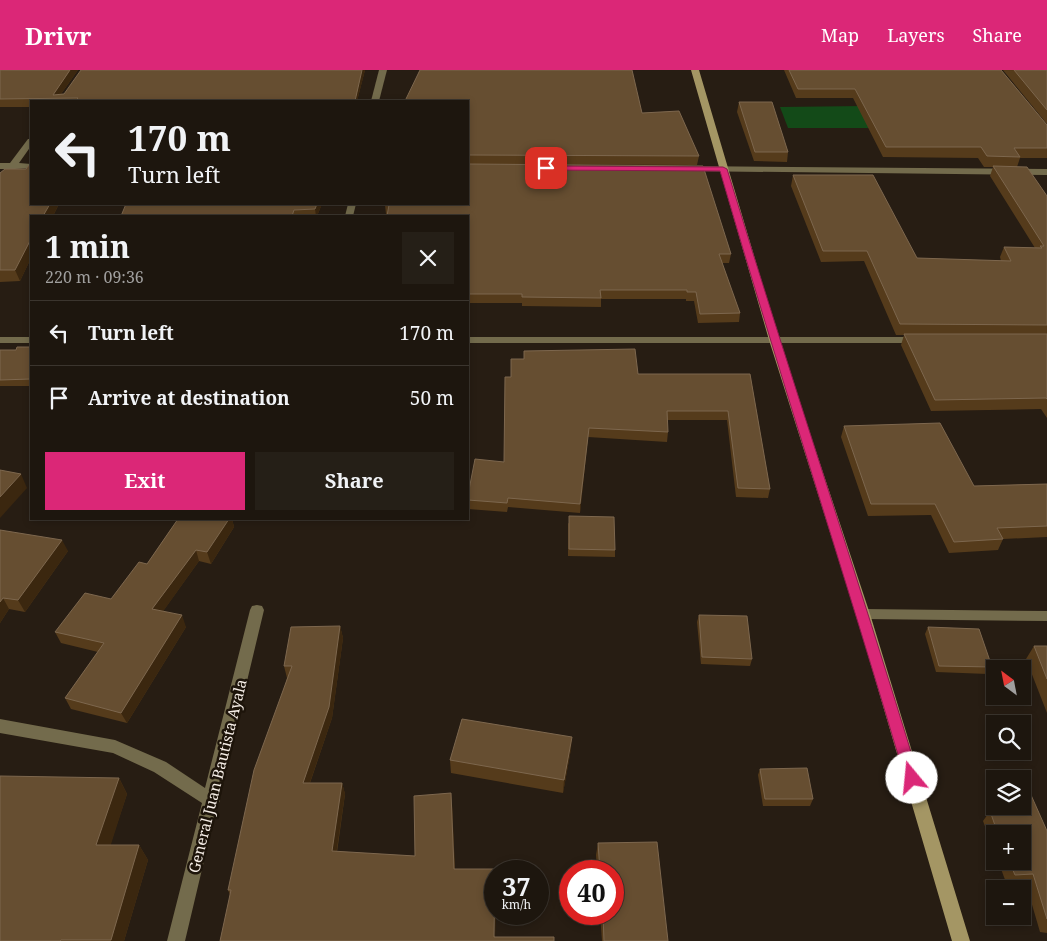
<!DOCTYPE html>
<html lang="en">
<head>
<meta charset="utf-8">
<style>
  :root { --surface:#1d160e; --page:#251f17; --text:#f1f3f6; --muted:#a09f9e; --line:#3b352e; --accent:#db2777 }
  body { margin:0; font-family:"Noto Serif",serif; background:var(--page); color:var(--text); height:100vh; display:flex; flex-direction:column; font-size:19px; white-space:nowrap }
  * { box-sizing:border-box; margin:0 }
  p { font-size:16px; color:var(--muted) }
  .icon { flex:none; width:28px; height:28px; fill:none; stroke:currentColor; stroke-width:2; stroke-linecap:round; stroke-linejoin:round }
  .map { position:relative; flex:1; overflow:hidden }
  .drawer { position:absolute; left:30px; top:145px; width:439px; height:305px; display:flex; flex-direction:column; background:var(--surface); border-radius:0px; box-shadow:0 2px 8px #0003,0 0 0 1px var(--line) }
  .drawer>* { flex:none }
  .top-card { position:absolute; left:30px; top:30px; width:439px; height:105px; border-radius:0px; box-shadow:0 2px 8px #0003,0 0 0 1px var(--line); background:#1d160e; color:var(--text); overflow:hidden }
  .needle { width:32px; rotate:328deg }
  .fabs { position:absolute; left:986px; top:590px; display:grid; gap:10px }
  .fabs a { display:grid; place-items:center; width:45px; height:45px; border-radius:0px; background:var(--surface); box-shadow:0 2px 8px #0003,0 0 0 1px var(--line); font-size:25px }
  .speed { position:absolute; left:484px; top:790px; display:flex; gap:10px; font-size:25px; font-weight:700; text-align:center }
  .speed>* { display:grid; place-content:center; width:65px; height:65px; border-radius:50%; background:var(--surface); box-shadow:0 2px 8px #0003,0 0 0 1px var(--line); line-height:1 }
  .speed small { font-size:12px; font-weight:400 }
  .speed .limit { border:8px solid #d22; background:#fff; color:#111 }
  .pin { position:absolute; display:grid; place-items:center; width:42px; height:42px; color:#fff; margin:-21px; border-radius:10px; box-shadow:0 2px 8px #0006 }
  .me { position:absolute; width:55px; margin:-28px; rotate:343deg; stroke-linejoin:round; filter:drop-shadow(0 0 4px #0008) }
  .turn { display:flex; align-items:center; gap:18px; height:105px; padding:0 15px; font-size:22px }
  .turn .icon { width:65px; height:65px; stroke-width:2.5 }
  .turn b { display:block; font-size:35px; line-height:42px }
  .round { display:grid; place-items:center; flex:none; width:52px; height:52px; border-radius:0px; background:var(--page) }
  .head { display:flex; align-items:center; justify-content:space-between; height:85px; padding:0 15px }
  h1 { font-size:30px; font-weight:700; line-height:38px }
  .button { display:flex; gap:10px; margin-top:auto; padding:10px 15px }
  .button a { flex:1; height:58px; border-radius:0px; background:var(--accent); color:#fff; font-size:20px; font-weight:700; line-height:58px; text-align:center }
  .button a+a { background:var(--page); color:var(--text) }
  ul { padding:0; list-style:none }
  li { display:flex; align-items:center; gap:15px; height:65px; padding:0 15px; border-top:1px solid var(--line) }
  li div { flex:1 }
  li b { display:block; font-size:19px }
  li em { font-style:normal }
  header { display:flex; align-items:center; gap:30px; box-sizing:border-box; height:70px; padding:0 25px; background:var(--accent); color:#fff }
  header strong { font-size:24px }
  nav { display:flex; gap:28px; margin-inline-start:auto; font-size:18px }
  .map>svg:first-child { display:block }
</style>
</head>
<body>
<header>
<strong>Drivr</strong>
<nav><a>Map</a><a>Layers</a><a>Share</a></nav>
</header>
<div class="map">
<svg width="1047" height="871" viewBox="0 0 1047 871">
  <rect width="100%" height="100%" fill="#271d13"/>
  <polygon fill="#134a18" points="864,36 875,58 788,58 780,37"/>
  <g fill="none" stroke-linecap="round" stroke-linejoin="round">
    <g fill="#736b4c" fill-rule="evenodd">
      <polygon points="379,0 387,0 379,31 371,31"/>
      <polygon points="28,69 31,69 31,76 19,93 31,94 31,98 15,99 3,115 0,116 0,107 6,99 0,99 0,93 10,93"/>
      <polygon points="687,96 1047,99 1047,105 684,101 683,99"/>
      <polygon points="348,134 356,134 353,146 345,146"/>
      <rect x="0" y="267" width="31" height="6"/>
      <polygon points="468,267 920,267 925,270 920,273 468,273"/>
      <polygon points="257,535 262,536 264,540 219,728 220,731 217,736 185,871 167,871 202,733 154,702 113,683 0,663 0,649 115,670 166,692 205,718 250,540 252,536"/>
      <polygon points="863,539 1047,541 1047,551 863,549 858,548 856,544 858,540"/>
    </g>
    <polygon fill="#a49664" fill-rule="evenodd" points="691,0 699,0 779,270 870,544 970,871 952,871 856,544 769,270"/>
  </g>
  <g fill="#553b1b">
    <polygon points="0,0 78,0 61,24 365,0 357,31 31,31 31,37 0,37"/>
    <polygon points="784,0 1001,0 1047,55 1047,88 1020,88 1017,97 1047,126 1047,348 1041,339 931,341 901,275 904,265 896,265 864,191 821,192 791,116 793,105 917,188 1001,191 1000,187 1004,177 1035,178 990,106 993,97 984,97 978,88 883,87 853,28 796,28"/>
    <polygon points="1003,0 1047,0 1047,54"/>
    <polygon points="468,31 642,43 699,86 697,95 468,94 731,184 729,193 722,193 740,243 739,252 698,253 694,231 686,231 686,229 601,229 601,237 522,236 522,233 468,233 468,146 386,144 385,135"/>
    <polygon points="739,32 788,82 787,92 754,91 737,42"/>
    <polygon points="0,103 31,134 59,134 53,146 31,146 31,188 20,211 0,212"/>
    <polygon points="322,134 317,146 121,146"/>
    <polygon points="31,277 31,316 0,316 0,280 16,280"/>
    <polygon points="638,304 750,304 770,419 768,428 736,427 727,350 667,350 668,362 667,372 588,367 580,443 508,437 507,442 468,439 468,425 504,392 511,307"/>
    <polygon points="844,356 974,416 1047,414 1047,467 1003,469 998,480 949,483 931,445 868,446 841,367"/>
    <polygon points="178,449 232,449 234,457 211,494 199,491 163,541 186,557 127,653 71,639 65,628 98,582 61,573 55,562 111,529 147,494"/>
    <polygon points="568,453 615,480 615,487 568,486"/>
    <polygon points="0,460 68,481 25,542 9,539 0,553"/>
    <polygon points="699,545 752,589 750,596 701,594 697,552"/>
    <polygon points="340,556 343,568 332,648 310,713 342,713 345,724 337,782 415,786 452,734 455,799 495,867 220,871 230,825 228,820 287,608 284,596"/>
    <polygon points="928,557 992,597 988,604 936,602 925,564"/>
    <polygon points="1034,576 1047,576 1047,643 1026,589"/>
    <polygon points="571,679 563,723 451,703 450,690"/>
    <polygon points="760,699 813,729 810,736 763,736 758,705"/>
    <polygon points="119,708 127,724 110,775 139,775 148,790 124,871 0,871"/>
    <polygon points="1008,736 1022,736 1047,761 1047,863 1040,862 1026,814 1007,815 998,791 1022,791 1022,764 995,764 995,783 983,751 990,741 1005,740"/>
    <polygon points="598,773 668,871 602,871 600,844 612,844 612,801 597,801 596,785"/>
  </g>
  <g fill="#3b270f">
    <polygon points="70,0 78,0 58,28 53,25"/>
    <polygon points="362,0 365,0 357,31 355,31"/>
    <polygon points="50,134 59,134 53,146 43,146"/>
    <polygon points="317,134 322,134 317,146 316,146 315,139"/>
    <polygon points="31,169 31,188 20,211 15,200"/>
    <polygon points="589,358 588,367 580,443 580,434"/>
    <polygon points="21,404 27,418 0,448 0,427"/>
    <polygon points="226,449 232,449 234,457 211,494 207,482"/>
    <polygon points="62,470 68,481 25,542 18,530"/>
    <polygon points="196,480 199,491 157,550 152,539"/>
    <polygon points="3,528 9,539 0,553 0,532"/>
    <polygon points="182,545 186,557 127,653 121,643"/>
    <polygon points="340,556 343,568 332,648 306,724 303,713"/>
    <polygon points="572,667 571,679 563,723 564,710"/>
    <polygon points="119,708 127,724 106,790 96,775"/>
    <polygon points="342,713 345,724 335,792 332,781"/>
    <polygon points="451,723 452,734 455,809 454,799"/>
    <polygon points="139,775 148,790 124,871 111,871"/>
    <polygon points="495,844 496,844 495,871"/>
  </g>
  <g fill="#664e31" stroke="#7d674e">
    <polygon points="0,0 70,0 53,25 64,24 81,0 362,0 355,31 75,31 78,28 0,29"/>
    <polygon points="420,0 632,0 642,43 679,41 699,86 468,85 468,86 468,31 405,31"/>
    <polygon points="789,0 1001,0 1047,55 1047,78 1014,78 1020,87 987,86 981,77 886,77 855,19 798,19"/>
    <polygon points="1014,0 1047,0 1047,40"/>
    <polygon points="739,32 772,32 788,82 755,82"/>
    <polygon points="468,94 703,96 731,184 719,184 740,243 700,244 696,222 687,222 687,220 600,220 601,228 522,227 522,224 468,224 468,146 387,146 389,135 385,135 385,134 468,134"/>
    <polygon points="31,95 31,134 50,134 43,146 31,146 31,169 15,200 0,200 0,103 5,99 26,99 28,96"/>
    <polygon points="993,96 1027,97 1047,126 1047,255 900,254 867,181 823,181 793,105 873,105 917,188 1011,191 1004,177 1042,178 1040,176 1044,176"/>
    <polygon points="126,134 317,134 315,139 294,140 292,146 121,146"/>
    <polygon points="904,264 1047,264 1047,329 1046,328 935,330"/>
    <polygon points="17,277 31,277 31,309 0,310 0,280 16,280"/>
    <polygon points="635,279 638,304 750,304 770,419 738,418 728,341 667,341 668,362 589,358 580,434 508,428 507,433 468,430 468,425 475,389 504,392 505,307 511,307 511,289 524,289 524,281"/>
    <polygon points="940,353 974,416 1047,414 1047,456 997,458 1003,469 954,472 935,434 871,434 844,356"/>
    <polygon points="0,400 21,404 0,427"/>
    <polygon points="569,446 614,447 615,480 569,479"/>
    <polygon points="178,449 229,449 207,482 196,480 152,539 182,545 121,643 65,628 104,573 55,562 85,523 111,529 139,492 147,494"/>
    <polygon points="0,460 62,470 18,530 3,528 0,532"/>
    <polygon points="699,545 747,546 752,589 702,587"/>
    <polygon points="340,556 329,637 303,713 342,713 332,781 415,786 414,726 451,723 454,799 497,799 496,801 495,801 494,867 554,867 554,871 220,871 231,820 228,820 254,700 292,596 284,596 291,557"/>
    <polygon points="928,557 979,559 992,597 939,596"/>
    <polygon points="1034,576 1047,576 1047,609"/>
    <polygon points="462,649 572,667 564,710 450,690"/>
    <polygon points="807,698 813,729 765,729 760,699"/>
    <polygon points="0,706 119,708 96,775 139,775 111,870 61,870 60,871 0,871"/>
    <polygon points="1031,725 1047,761 1047,849 1033,804 1015,805 1009,791 1022,791 1022,764 998,764 990,741 1013,740 1012,736 1022,736 1022,728"/>
    <polygon points="657,772 668,871 604,871 603,844 612,844 612,801 600,801 598,773"/>
  </g>
  <path fill="#db2777" stroke="#8e194d" d="M546,96L723,97L727,99C789,303 857,504 919,708L917,712L912,714L907,712L905,708C845,505 779,304 720,101L543,100V97Z"/>
  <g text-anchor="middle" dominant-baseline="central" stroke-width="5" stroke-linejoin="round" paint-order="stroke">
    <g font-size="15" fill="#f6eee7" stroke="#1d140a">
      <text transform="translate(217 706) rotate(-76)">General Juan Bautista Ayala</text>
    </g>
  </g>
</svg>
<div class="fabs">
<a><svg class="needle" viewBox="-14 -14 28 28"><path d="M0-13l5 13h-10z" fill="#e53935"/><path d="M0 13l5-13h-10z" fill="#a09f9e"/></svg></a>
<a><svg class="icon" aria-label="search" viewBox="0 0 24 24"><circle cx="10" cy="10" r="6"/><path d="M15 15l6 6"/></svg></a>
<a><svg class="icon" aria-label="layers" viewBox="0 0 24 24"><path d="M12 4l9 5-9 5-9-5zM3 14l9 5 9-5"/></svg></a>
<a>+</a>
<a>−</a>
</div>
<div class="speed"><div>37<small>km/h</small></div><div class="limit">40</div></div>
<div class="pin" style="left:546px;top:98px;background:#d93025"><svg class="icon" aria-label="arrive" viewBox="0 0 24 24"><path d="M6 21V4h12l-3 4 3 4H6"/></svg></div>
<svg class="me" style="left:912px;top:708px" viewBox="-20 -20 40 40"><circle r="19" fill="#fff"/><path d="M0-13L10 11 0 6-10 11z" fill="#db2777"/></svg>
<div class="top-card">
<div class="turn"><svg class="icon" aria-label="left" viewBox="0 0 24 24"><path d="M17 20v-9H6M10 6l-5 5 5 5"/></svg><div><b>170 m</b>Turn left</div></div>
</div>
<section class="drawer">
<div class="head"><div><h1>1 min</h1><p>220 m · 09:36</p></div><a class="round"><svg class="icon" aria-label="close" viewBox="0 0 24 24"><path d="M6 6l12 12M18 6L6 18"/></svg></a></div>
<ul>
<li><svg class="icon" aria-label="left" viewBox="0 0 24 24"><path d="M17 20v-9H6M10 6l-5 5 5 5"/></svg><div><b>Turn left</b></div><em>170 m</em></li>
<li><svg class="icon" aria-label="arrive" viewBox="0 0 24 24"><path d="M6 21V4h12l-3 4 3 4H6"/></svg><div><b>Arrive at destination</b></div><em>50 m</em></li>
</ul>
<div class="button"><a>Exit</a><a>Share</a></div>
</section>
</div>
</body>
</html>
